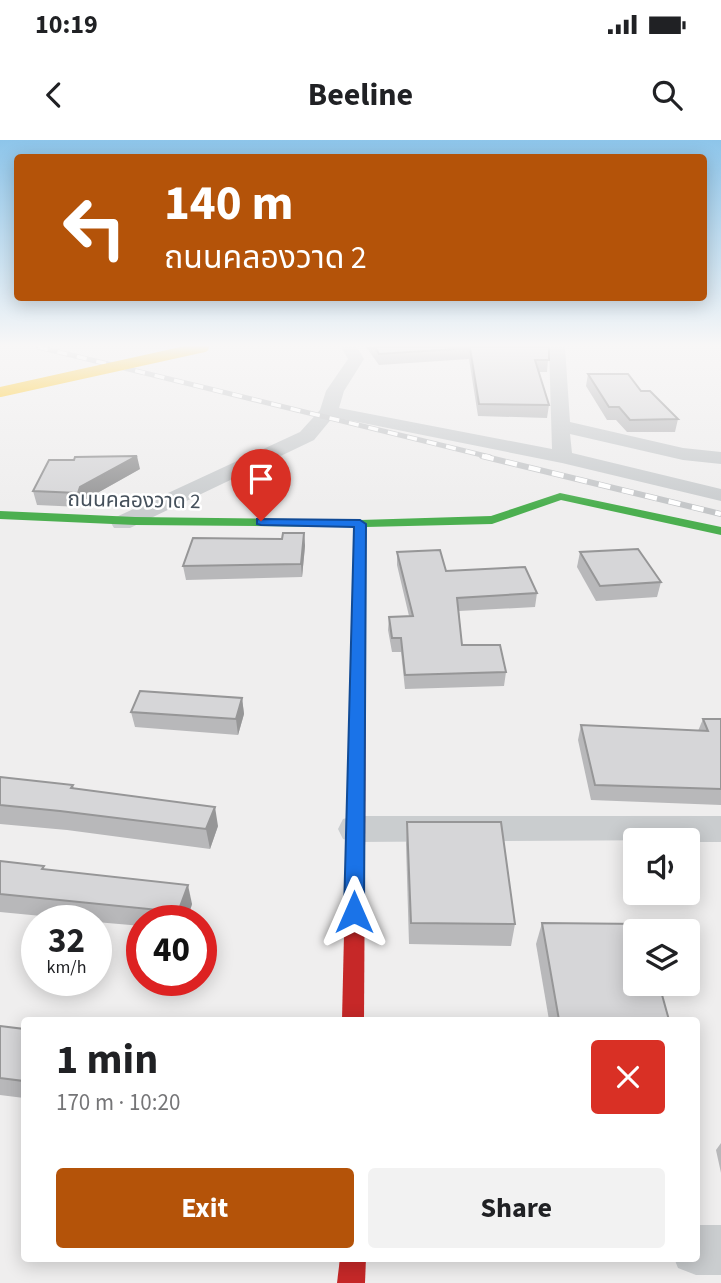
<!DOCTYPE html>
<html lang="en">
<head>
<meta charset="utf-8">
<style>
  :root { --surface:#fff; --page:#f2f2f2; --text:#202124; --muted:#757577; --accent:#b45309 }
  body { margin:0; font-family:"Source Sans 3","Noto Sans Thai",sans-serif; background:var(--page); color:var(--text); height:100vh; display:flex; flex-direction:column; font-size:26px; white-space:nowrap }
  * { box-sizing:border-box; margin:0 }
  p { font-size:23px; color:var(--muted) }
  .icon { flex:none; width:38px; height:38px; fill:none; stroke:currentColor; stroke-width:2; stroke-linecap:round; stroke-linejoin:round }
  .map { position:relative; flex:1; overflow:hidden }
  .panel { position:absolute; left:21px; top:877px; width:679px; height:245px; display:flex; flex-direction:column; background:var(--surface); border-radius:7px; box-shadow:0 4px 18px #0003 }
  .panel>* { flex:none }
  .top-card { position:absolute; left:14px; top:14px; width:693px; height:147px; border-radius:7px; box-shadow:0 4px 18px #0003; background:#b45309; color:#fff; overflow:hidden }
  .tools { position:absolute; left:623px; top:688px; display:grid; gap:14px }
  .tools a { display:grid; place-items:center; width:77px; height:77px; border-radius:7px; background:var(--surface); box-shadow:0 4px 18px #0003; font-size:35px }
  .speed { position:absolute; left:21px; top:765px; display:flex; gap:14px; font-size:35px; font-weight:700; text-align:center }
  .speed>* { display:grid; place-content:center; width:91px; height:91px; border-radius:50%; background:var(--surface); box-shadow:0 4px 18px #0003; line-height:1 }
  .speed small { font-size:18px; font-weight:400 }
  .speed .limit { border:10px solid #d22; background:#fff; color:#111 }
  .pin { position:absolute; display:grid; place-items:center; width:60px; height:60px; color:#fff; margin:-72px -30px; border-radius:50% 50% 50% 0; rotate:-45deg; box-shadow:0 0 7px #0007 }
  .pin .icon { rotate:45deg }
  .me { position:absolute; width:77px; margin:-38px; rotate:0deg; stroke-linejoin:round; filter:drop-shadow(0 0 5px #0008) }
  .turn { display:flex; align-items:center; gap:24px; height:147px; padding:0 35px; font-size:32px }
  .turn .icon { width:91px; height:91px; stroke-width:2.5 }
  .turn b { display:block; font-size:49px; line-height:60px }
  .round { display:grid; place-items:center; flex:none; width:74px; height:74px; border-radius:7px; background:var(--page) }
  .summary { display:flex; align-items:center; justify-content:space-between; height:119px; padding:0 35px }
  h1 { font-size:42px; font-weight:700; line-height:52px }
  .action { display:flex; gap:14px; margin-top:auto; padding:14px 35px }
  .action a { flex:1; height:80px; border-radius:7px; background:var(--accent); color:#fff; font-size:28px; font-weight:700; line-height:80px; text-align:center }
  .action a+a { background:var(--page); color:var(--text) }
  .status { display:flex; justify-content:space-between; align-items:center; height:49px; padding:0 35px; background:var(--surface); direction:ltr }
  .status svg { height:19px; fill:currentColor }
  header { display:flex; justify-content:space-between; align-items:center; height:91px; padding:0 35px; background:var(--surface); font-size:32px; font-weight:700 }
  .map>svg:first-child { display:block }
</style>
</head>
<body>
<div class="status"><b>10:19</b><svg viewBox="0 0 49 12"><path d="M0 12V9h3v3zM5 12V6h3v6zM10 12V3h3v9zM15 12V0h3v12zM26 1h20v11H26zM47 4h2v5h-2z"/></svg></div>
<header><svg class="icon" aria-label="back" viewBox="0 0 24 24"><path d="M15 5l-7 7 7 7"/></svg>Beeline<svg class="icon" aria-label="search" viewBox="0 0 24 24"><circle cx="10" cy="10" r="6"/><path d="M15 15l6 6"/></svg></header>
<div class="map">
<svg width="721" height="1143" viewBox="0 0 721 1143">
  <rect width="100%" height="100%" fill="#efeeee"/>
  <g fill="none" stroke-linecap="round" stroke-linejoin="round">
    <g fill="#cacdcf" fill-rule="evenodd">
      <polygon points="341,207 357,207 364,219 344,251 339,268 552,309 549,207 565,207 570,282 683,308 721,312 721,324 683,320 570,294 572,313 721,349 721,361 562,323 333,277 314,300 130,388 114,388 111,383 114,378 300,292 320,270 326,251 348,219"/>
      <polygon points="355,676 721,676 721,702 688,702 688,700 355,702 343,699 338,689 343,679"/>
      <polygon points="696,1085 721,1085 721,1135 696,1135 678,1128 674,1118 696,1118"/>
    </g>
    <polygon fill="#4caf50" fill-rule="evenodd" points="560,353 721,387 721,395 561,360 492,384 366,387 366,539 358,544 350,539 354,387 135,385 0,379 0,371 135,377 360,380 491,376"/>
    <g fill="#c62828" fill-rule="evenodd">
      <polygon points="358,534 366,539 364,880 342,880 350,539"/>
      <polygon points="340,1118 366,1118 365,1143 337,1143"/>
    </g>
    <g stroke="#c4c6c8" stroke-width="5">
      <polyline id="rail-far1" points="38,207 490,317"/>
    </g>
    <g stroke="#c4c6c8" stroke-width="6">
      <polyline id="rail" points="482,316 721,374"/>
    </g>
    <use href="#rail-far1" stroke="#fff" stroke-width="3.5" stroke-dasharray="10" stroke-linecap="butt"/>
    <use href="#rail" stroke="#fff" stroke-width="4.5" stroke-dasharray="12" stroke-linecap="butt"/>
    <polyline stroke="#ffc107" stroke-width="10" points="0,252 204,207"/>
  </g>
  <g fill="#b8b8ba">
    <polygon points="366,207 549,207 547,232 538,232 549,265 547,278 478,276 469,219 379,225"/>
    <polygon points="588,234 641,251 678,279 675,292 627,292 616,280 607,280 586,246"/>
    <polygon points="140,329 83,361 81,367 37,365 33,351"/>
    <polygon points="304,393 305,406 302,437 186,440 183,426"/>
    <polygon points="397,412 446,431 537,453 535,467 459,471 462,505 506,532 504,546 405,549 401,512 392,512 388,490 389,477 409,476 397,425"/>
    <polygon points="580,412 661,442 657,457 596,461 577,427"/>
    <polygon points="242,558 244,574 238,595 135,587 131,572"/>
    <polygon points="703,579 721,579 721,665 591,660 578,600 581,585 698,591"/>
    <polygon points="0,637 73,645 74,649 218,686 210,709 67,690 0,684"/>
    <polygon points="407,682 515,784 511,806 409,804 406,704"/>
    <polygon points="0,721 45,729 192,764 187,780 142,780 142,786 96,782 96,780 83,780 0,772"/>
    <polygon points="542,783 669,880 549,880 536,804"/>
    <polygon points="0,886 24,889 24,958 0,955"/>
    <polygon points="721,1003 721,1033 716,1010"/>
  </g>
  <g fill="#969697">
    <polygon points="137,316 140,329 83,361 81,367 78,353 80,347"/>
    <polygon points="304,393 305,406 302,437 301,424"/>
    <polygon points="242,558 244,574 238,595 236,579"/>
    <polygon points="215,667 218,686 210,709 206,689"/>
    <polygon points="188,745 192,764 187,780 180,780 178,772"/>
  </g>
  <g fill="#d6d6d8" stroke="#969697" stroke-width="2">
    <polygon points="375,207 549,207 549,220 535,220 549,265 479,264 470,208 379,214"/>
    <polygon points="588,234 628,234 641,251 650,251 678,279 630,280 619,267 609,267"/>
    <polygon points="137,316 80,347 78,353 33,351 49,320 74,320 75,317"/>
    <polygon points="283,393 304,393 301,424 183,426 193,398 282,399"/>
    <polygon points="638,409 661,442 600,446 580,412"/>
    <polygon points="440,410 446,431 525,427 537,453 457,458 462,505 500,505 506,532 405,535 401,498 392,498 389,477 413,476 397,412"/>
    <polygon points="140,551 242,558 236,579 131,572"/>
    <polygon points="703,579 721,579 721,649 595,645 581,585 708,591"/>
    <polygon points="0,637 73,645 71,648 215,667 206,689 60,671 0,665"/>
    <polygon points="407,682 501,682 515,784 411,783"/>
    <polygon points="0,721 44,726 42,729 188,745 178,772 0,754"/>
    <polygon points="542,783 642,784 644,791 635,791 635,844 659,844 669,880 559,880"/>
    <polygon points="0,886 24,889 24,941 0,938"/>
  </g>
  <linearGradient id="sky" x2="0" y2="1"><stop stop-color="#8dc5ea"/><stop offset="0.56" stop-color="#f8f7f7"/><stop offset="1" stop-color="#f8f7f7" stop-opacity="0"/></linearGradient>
  <rect width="721" height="367" fill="url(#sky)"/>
  <polygon fill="#1a73e8" stroke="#114b97" stroke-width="2" points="257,379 360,380 366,384 364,772 361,778 354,781 347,778 344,772 354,387 261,385 257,384"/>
  <g text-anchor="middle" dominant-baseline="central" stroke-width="5" stroke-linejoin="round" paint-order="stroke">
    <g font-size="21" fill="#45505b" stroke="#fff">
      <text transform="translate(134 360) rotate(1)">ถนนคลองวาด 2</text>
    </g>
  </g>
</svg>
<div class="tools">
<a><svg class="icon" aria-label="sound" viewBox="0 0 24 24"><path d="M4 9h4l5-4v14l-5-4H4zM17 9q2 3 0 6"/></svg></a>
<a><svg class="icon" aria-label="layers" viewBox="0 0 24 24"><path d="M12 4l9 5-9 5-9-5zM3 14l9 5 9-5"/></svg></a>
</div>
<div class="speed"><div>32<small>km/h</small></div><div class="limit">40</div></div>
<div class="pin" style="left:261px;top:381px;background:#d93025"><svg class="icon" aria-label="arrive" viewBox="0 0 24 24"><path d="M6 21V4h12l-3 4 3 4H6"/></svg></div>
<svg class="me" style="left:354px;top:772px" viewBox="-20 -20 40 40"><path d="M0-17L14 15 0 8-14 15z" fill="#1a73e8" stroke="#fff" stroke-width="4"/></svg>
<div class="top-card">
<div class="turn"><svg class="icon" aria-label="left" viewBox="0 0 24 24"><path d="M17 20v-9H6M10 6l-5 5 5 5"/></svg><div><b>140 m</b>ถนนคลองวาด 2</div></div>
</div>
<section class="panel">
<div class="summary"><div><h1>1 min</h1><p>170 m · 10:20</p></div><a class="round" style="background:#d93025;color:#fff"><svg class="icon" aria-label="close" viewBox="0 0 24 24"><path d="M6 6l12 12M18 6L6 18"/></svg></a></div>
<div class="action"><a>Exit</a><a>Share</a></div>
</section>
</div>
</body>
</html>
